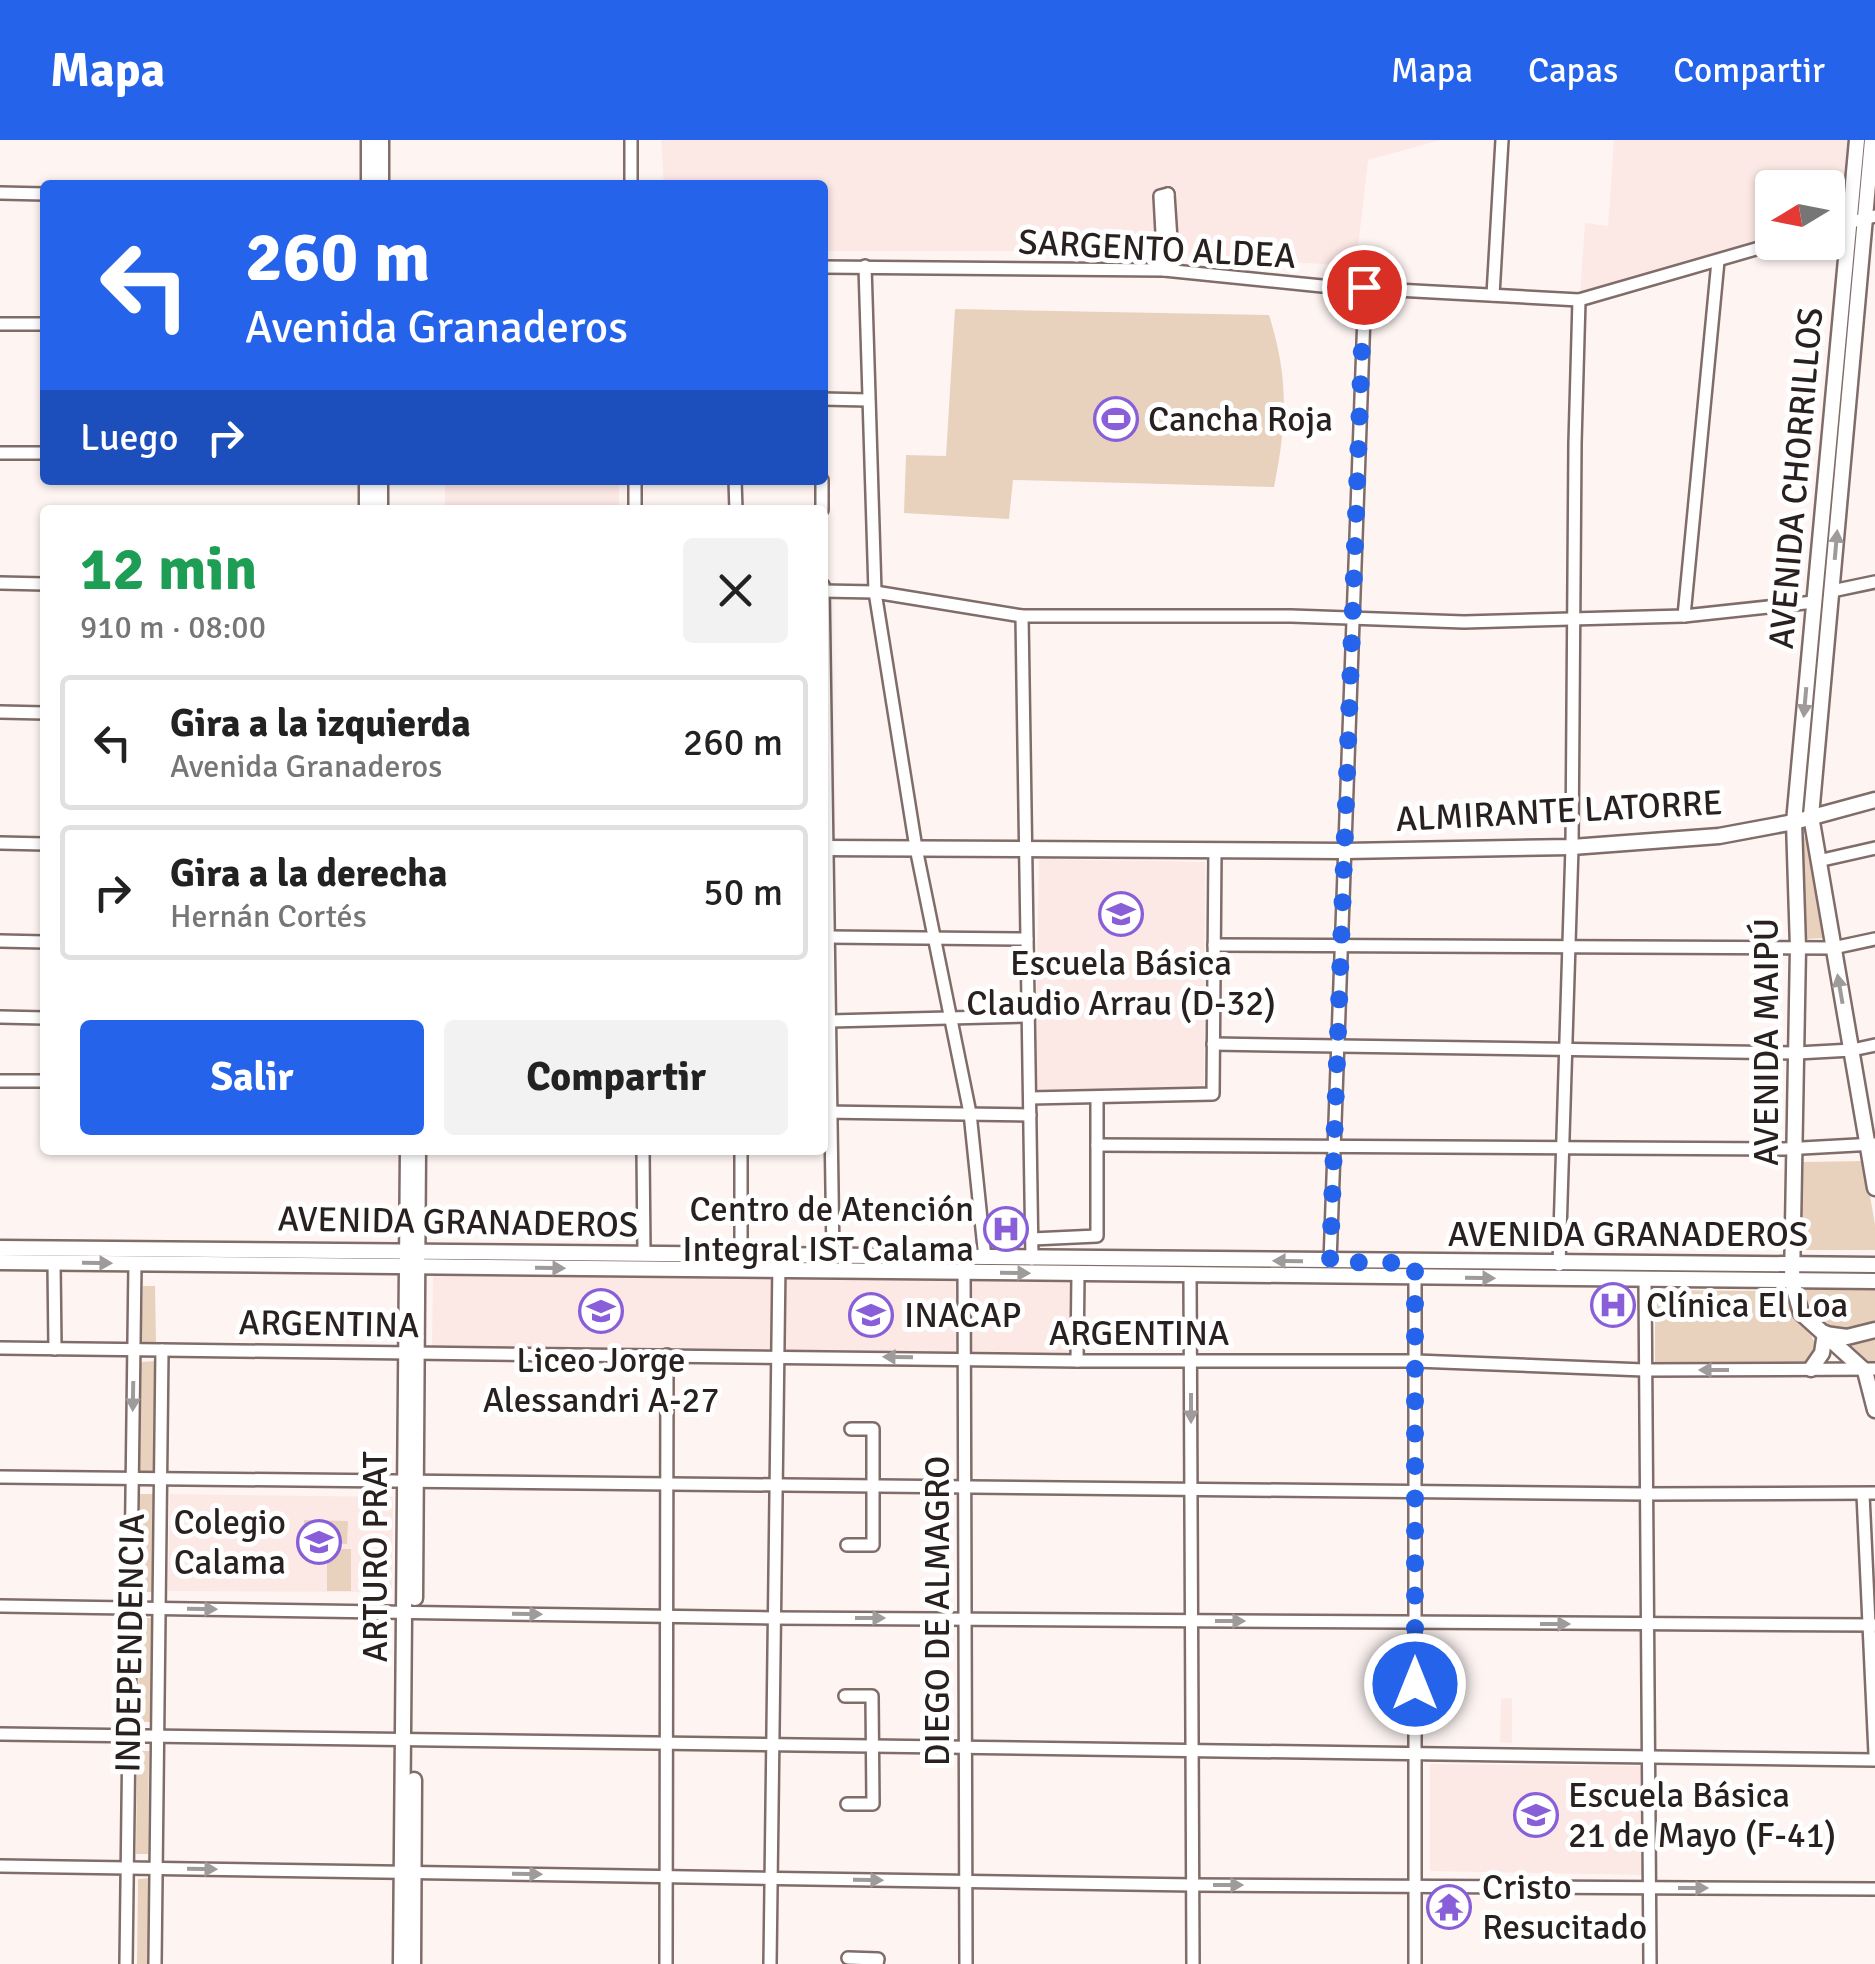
<!DOCTYPE html>
<html lang="es">
<head>
<meta charset="utf-8">
<style>
  :root { --surface:#fff; --page:#f2f2f2; --text:#222; --muted:#767676; --line:#e0e0e0; --accent:#2563eb }
  body { margin:0; font-family:Signika,sans-serif; background:var(--page); color:var(--text); height:100vh; display:flex; flex-direction:column; font-size:38px; white-space:nowrap }
  * { box-sizing:border-box; margin:0 }
  p { font-size:32px; color:var(--muted) }
  .icon { flex:none; width:55px; height:55px; fill:none; stroke:currentColor; stroke-width:2; stroke-linecap:round; stroke-linejoin:round }
  .map { position:relative; flex:1; overflow:hidden }
  .drawer { position:absolute; left:40px; top:365px; width:788px; height:650px; display:flex; flex-direction:column; background:var(--surface); border-radius:10px; box-shadow:0 2px 8px #0004 }
  .drawer>* { flex:none }
  .banner { position:absolute; left:40px; top:40px; width:788px; height:305px; border-radius:10px; box-shadow:0 2px 8px #0004; background:#2563eb; color:#fff; overflow:hidden }
  .needle { width:65px; rotate:260deg }
  .tools { position:absolute; left:1755px; top:30px; display:grid; gap:20px }
  .tools a { display:grid; place-items:center; width:90px; height:90px; border-radius:10px; background:var(--surface); box-shadow:0 2px 8px #0004; font-size:50px }
  .pin { position:absolute; display:grid; place-items:center; width:85px; height:85px; color:#fff; margin:-42px; border:5px solid #fff; border-radius:50%; box-shadow:0 2px 10px #0007 }
  .me { position:absolute; width:110px; margin:-55px; rotate:0deg; stroke-linejoin:round; filter:drop-shadow(0 0 8px #0008) }
  .turn { display:flex; align-items:center; gap:35px; height:210px; padding:0 40px; font-size:45px }
  .turn .icon { width:130px; height:130px; stroke-width:2.5 }
  .turn b { display:block; font-size:70px; line-height:85px }
  .then { display:flex; align-items:center; height:95px; padding:0 40px; background:#0003; gap:20px; font-size:38px }
  .round { display:grid; place-items:center; flex:none; width:105px; height:105px; border-radius:10px; background:var(--page) }
  .summary { display:flex; align-items:center; justify-content:space-between; height:170px; padding:0 40px }
  h1 { font-size:60px; font-weight:700; line-height:75px; color:#1e9e55 }
  .button { display:flex; gap:20px; margin-top:auto; padding:20px 40px }
  .button a { flex:1; height:115px; border-radius:10px; background:var(--accent); color:#fff; font-size:40px; font-weight:700; line-height:115px; text-align:center }
  .button a+a { background:var(--page); color:var(--text) }
  ul { padding:0; list-style:none }
  li { display:flex; align-items:center; gap:30px; height:135px; margin:0 20px 15px; padding:0 20px; border:5px solid var(--line); border-radius:10px }
  li div { flex:1 }
  li b { display:block; font-size:38px }
  li em { font-style:normal }
  header { display:flex; align-items:center; gap:60px; box-sizing:border-box; height:140px; padding:0 50px; background:var(--accent); color:#fff }
  header strong { font-size:48px }
  nav { display:flex; gap:55px; margin-inline-start:auto; font-size:35px }
  .map>svg:first-child { display:block }
</style>
</head>
<body>
<header>
<strong>Mapa</strong>
<nav><a>Mapa</a><a>Capas</a><a>Compartir</a></nav>
</header>
<div class="map">
<svg width="1875" height="1824" viewBox="0 0 1875 1824">
  <rect width="100%" height="100%" fill="#fef5f3"/>
  <g fill="#fce8e5">
    <polygon points="661,0 1440,0 1368,20 1356,126 1092,111 823,111 822,45 664,45"/>
    <polygon points="1614,0 1849,0 1842,78 1828,83 1828,48 1772,48 1772,99 1580,157 1585,83 1608,86"/>
    <rect x="445" y="340" width="174" height="30"/>
    <polygon points="1039,719 1205,722 1204,946 1035,951"/>
    <polygon points="433,1131 771,1133 770,1211 432,1210"/>
    <polygon points="958,1137 958,1215 783,1211 785,1138"/>
    <polygon points="971,1140 1070,1142 1070,1216 970,1217"/>
    <polygon points="170,1354 393,1357 392,1452 168,1451"/>
    <polygon points="1512,1558 1512,1603 1500,1602 1501,1559"/>
    <polygon points="1430,1624 1641,1626 1644,1735 1430,1731"/>
  </g>
  <g fill="#e8d2bd">
    <path d="M955,169L1269,175C1289,239 1287,282 1274,347L1013,340L1009,379L904,373L906,315L946,316Z"/>
    <polygon points="1810,694 1828,798 1803,799 1803,698"/>
    <polygon points="1864,1021 1875,1085 1875,1110 1801,1110 1802,1022"/>
    <polygon points="143,1146 155,1146 156,1204 141,1204"/>
    <path d="M1799,1146L1875,1147V1183C1834,1205 1812,1184 1799,1146Z"/>
    <polygon points="1655,1150 1789,1151 1816,1205 1805,1223 1655,1224"/>
    <polygon points="1875,1194 1875,1225 1866,1223 1846,1200"/>
    <polygon points="155,1221 153,1332 139,1332 140,1222"/>
    <polygon points="140,1354 153,1354 152,1452 140,1452"/>
    <polygon points="304,1380 348,1381 347,1404 303,1403"/>
    <rect x="327" y="1409" width="24" height="42"/>
    <polygon points="139,1478 152,1478 151,1582 138,1582"/>
    <polygon points="137,1611 149,1611 148,1714 136,1714"/>
    <polygon points="149,1738 148,1824 137,1824 138,1739"/>
  </g>
  <g fill="none" stroke-linecap="round" stroke-linejoin="round">
    <g stroke="#806c69" stroke-width="16">
      <g id="minor">
        <polyline points="631,0 631,45"/>
        <polyline points="0,53 45,54"/>
        <polyline points="1168,54 1173,130"/>
        <polyline points="1828,88 1875,76"/>
        <polyline points="865,126 875,452 916,708 970,973 985,1118"/>
        <polyline points="822,127 1164,130 1322,146 1579,160 1780,102"/>
        <polyline points="1164,130 1160,56 1168,54"/>
        <polyline points="1493,155 1502,0"/>
        <polyline points="0,184 45,184"/>
        <polyline points="822,259 868,260"/>
        <polyline points="0,313 45,313"/>
        <polyline points="635,340 635,370"/>
        <polyline points="735,340 736,370"/>
        <polyline points="822,340 822,370"/>
        <polyline points="0,443 45,444"/>
        <polyline points="823,445 833,1116"/>
        <polyline points="822,451 875,452 1022,476 1291,476 1464,482 1684,476 1814,462"/>
        <polyline points="1832,451 1875,442"/>
        <polyline points="1022,476 1032,1119"/>
        <polyline points="1684,476 1718,121"/>
        <polyline points="0,572 45,573"/>
        <polyline points="0,703 45,704"/>
        <polyline points="1818,721 1875,708"/>
        <polyline points="828,797 1027,799"/>
        <polyline points="0,801 45,802"/>
        <polyline points="1214,805 1833,808 1875,799"/>
        <polyline points="0,877 45,878"/>
        <polyline points="830,881 1028,876"/>
        <polyline points="1213,904 1797,913 1852,910 1875,905"/>
        <polyline points="0,941 45,941"/>
        <polyline points="1030,958 1213,954 1215,710"/>
        <polyline points="822,972 1030,975"/>
        <polyline points="1097,1005 1784,1009 1875,1004"/>
        <polyline points="643,1010 644,1114"/>
        <polyline points="1032,1099 1097,1096 1097,957"/>
        <polyline points="741,1115 741,1010"/>
        <polyline points="964,1118 966,1824"/>
        <polyline points="1330,1122 1365,147"/>
        <polyline points="54,1123 55,1209"/>
        <polyline points="1415,1123 1415,1824"/>
        <polyline points="1559,1125 1572,707 1575,303 1579,160"/>
        <polyline points="1190,1135 1193,1824"/>
        <polyline points="1645,1140 1650,1824"/>
        <polyline points="0,1208 162,1210 155,1824"/>
        <polyline points="162,1210 1077,1221 1416,1221 1644,1230 1875,1229"/>
        <polyline points="1077,1221 1078,1134"/>
        <polyline points="0,1337 1646,1354 1875,1353"/>
        <polyline points="1863,1354 1875,1614"/>
        <polyline points="847,1405 873,1405 873,1289 851,1289"/>
        <polyline points="0,1466 773,1478 1875,1485"/>
        <polyline points="845,1556 872,1556 873,1664 847,1664"/>
        <polyline points="0,1594 1875,1620"/>
        <polyline points="0,1726 1193,1745 1875,1749"/>
        <polyline points="848,1818 878,1819 877,1824"/>
        <polyline points="126,1824 135,1123"/>
        <polyline points="666,1824 667,1215"/>
        <polyline points="770,1824 779,1123"/>
      </g>
    </g>
    <g stroke="#806c69" stroke-width="19">
      <g id="major">
        <polyline points="1857,0 1794,682 1798,808 1792,1142 1801,1173 1865,1231 1875,1270"/>
        <polyline points="1872,0 1811,676 1875,1048"/>
        <polyline points="369,45 369,0"/>
        <polyline points="381,45 381,0"/>
        <polyline points="367,340 367,370"/>
        <polyline points="380,370 380,340"/>
        <polyline points="822,708 1345,711 1572,707 1719,696 1794,682 1875,660"/>
        <polyline points="0,1108 1875,1125"/>
        <polyline points="0,1122 1875,1141"/>
        <polyline points="1825,1194 1847,1197 1875,1190"/>
        <polyline points="1811,1229 1822,1213 1825,1193"/>
        <polyline points="415,1458 418,1010"/>
        <polyline points="401,1824 408,1010"/>
        <polyline points="413,1824 414,1640"/>
      </g>
    </g>
    <use href="#minor" stroke="#fff" stroke-width="11"/>
    <use href="#major" stroke="#fff" stroke-width="14"/>
  </g>
  <defs><path id="oneway-solid" d="M-6-.8H1V-3.2L6.5 0L1 3.2V.8H-6Z" transform="scale(2.5)"/></defs>
  <g fill="#9f9b9a">
    <use href="#oneway-solid" transform="translate(1836 405) rotate(-85)"/>
    <use href="#oneway-solid" transform="translate(1805 562) rotate(95)"/>
    <use href="#oneway-solid" transform="translate(1840 849) rotate(-100)"/>
    <use href="#oneway-solid" transform="translate(1288 1121) rotate(-179)"/>
    <use href="#oneway-solid" transform="translate(97 1123) rotate(1)"/>
    <use href="#oneway-solid" transform="translate(550 1128) rotate(1)"/>
    <use href="#oneway-solid" transform="translate(1015 1133) rotate(1)"/>
    <use href="#oneway-solid" transform="translate(1480 1138) rotate(1)"/>
    <use href="#oneway-solid" transform="translate(898 1217) rotate(-179)"/>
    <use href="#oneway-solid" transform="translate(1714 1230) rotate(180)"/>
    <use href="#oneway-solid" transform="translate(133 1256) rotate(91)"/>
    <use href="#oneway-solid" transform="translate(1191 1268) rotate(90)"/>
    <use href="#oneway-solid" transform="translate(202 1469) rotate(1)"/>
    <use href="#oneway-solid" transform="translate(527 1474) rotate(1)"/>
    <use href="#oneway-solid" transform="translate(870 1478)"/>
    <use href="#oneway-solid" transform="translate(1230 1481)"/>
    <use href="#oneway-solid" transform="translate(1555 1484)"/>
    <use href="#oneway-solid" transform="translate(202 1729) rotate(1)"/>
    <use href="#oneway-solid" transform="translate(527 1734) rotate(1)"/>
    <use href="#oneway-solid" transform="translate(868 1740) rotate(1)"/>
    <use href="#oneway-solid" transform="translate(1228 1745)"/>
    <use href="#oneway-solid" transform="translate(1693 1748)"/>
  </g>
  <g fill="none" stroke-linecap="round" stroke-linejoin="round">
    <polyline stroke="#2563eb" stroke-width="18" stroke-dasharray="0 32.4" points="1364,147 1330,1122 1415,1123 1415,1544"/>
  </g>
  <defs>
    <g id="stadium-ring" transform="scale(2.25)"><circle r="9.5" fill="#fff" stroke="#895fd9" stroke-width="1.5"/><path d="M0-5a6.5 5 0 1 0 0 10a6.5 5 0 1 0 0-10ZM-3.5-1.8h7v3.6h-7Z" fill="#895fd9"/></g>
    <g id="school-ring" transform="scale(2.25)"><circle r="9.5" fill="#fff" stroke="#895fd9" stroke-width="1.5"/><path d="M0-5L7-2L0 1L-7-2ZM-4 1L0 2.5L4 1V4Q0 6-4 4Z" fill="#895fd9"/></g>
    <g id="hospital-ring" transform="scale(2.25)"><circle r="9.5" fill="#fff" stroke="#895fd9" stroke-width="1.5"/><path d="M-5-5h3v3.5h4V-5h3V5h-3V1.5h-4V5h-3Z" fill="#895fd9"/></g>
    <g id="university-ring" transform="scale(2.25)"><circle r="9.5" fill="#fff" stroke="#895fd9" stroke-width="1.5"/><path d="M0-5L7-2L0 1L-7-2ZM-4 1L0 2.5L4 1V4Q0 6-4 4Z" fill="#895fd9"/></g>
    <g id="temple-ring" transform="scale(2.25)"><circle r="9.5" fill="#fff" stroke="#895fd9" stroke-width="1.5"/><path d="M0-6L5-2H3V0L6.5 2.5H4V6H1.5V3h-3V6H-4V2.5H-6.5L-3 0V-2H-5Z" fill="#895fd9"/></g>
  </defs>
  <g fill-rule="evenodd">
    <use href="#stadium-ring" x="1116" y="279"/>
    <use href="#school-ring" x="1121" y="774"/>
    <use href="#hospital-ring" x="1006" y="1089"/>
    <use href="#hospital-ring" x="1613" y="1165"/>
    <use href="#school-ring" x="601" y="1171"/>
    <use href="#university-ring" x="871" y="1175"/>
    <use href="#school-ring" x="319" y="1402"/>
    <use href="#school-ring" x="1536" y="1675"/>
    <use href="#temple-ring" x="1449" y="1767"/>
  </g>
  <g text-anchor="middle" dominant-baseline="central" stroke-width="10" stroke-linejoin="round" paint-order="stroke">
    <g font-size="35" fill="#29211f" stroke="#fff">
      <text transform="translate(1157 109) rotate(3)">SARGENTO ALDEA</text>
      <text transform="translate(1796 338) rotate(-85)">AVENIDA CHORRILLOS</text>
      <text transform="translate(1559 671) rotate(-3)">ALMIRANTE LATORRE</text>
      <text transform="translate(1766 902) rotate(-90)">AVENIDA MAIPÚ</text>
      <text transform="translate(458 1082) rotate(1)">AVENIDA GRANADEROS</text>
      <text x="1628" y="1094">AVENIDA GRANADEROS</text>
      <text transform="translate(329 1184) rotate(1)">ARGENTINA</text>
      <text x="1139" y="1193">ARGENTINA</text>
      <text transform="translate(375 1417) rotate(-90)">ARTURO PRAT</text>
      <text transform="translate(937 1471) rotate(-90)">DIEGO DE ALMAGRO</text>
      <text transform="translate(130 1503) rotate(-89)">INDEPENDENCIA</text>
    </g>
    <g font-size="35" fill="#29211f" stroke="#fff" text-anchor="start">
      <text x="1148" y="279">Cancha Roja</text>
      <text x="1121" y="823" text-anchor="middle">Escuela Básica<tspan x="1121" dy="40">Claudio Arrau (D-32)</tspan></text>
      <text x="974" y="1069" text-anchor="end">Centro de Atención<tspan x="974" dy="40">Integral IST Calama</tspan></text>
      <text x="1646" y="1165">Clínica El Loa</text>
      <text x="904" y="1175">INACAP</text>
      <text x="601" y="1220" text-anchor="middle">Liceo Jorge<tspan x="601" dy="40">Alessandri A-27</tspan></text>
      <text x="286" y="1382" text-anchor="end">Colegio<tspan x="286" dy="40">Calama</tspan></text>
      <text x="1568" y="1655">Escuela Básica<tspan x="1568" dy="40">21 de Mayo (F-41)</tspan></text>
      <text x="1482" y="1747">Cristo<tspan x="1482" dy="40">Resucitado</tspan></text>
    </g>
  </g>
</svg>
<div class="tools">
<a><svg class="needle" viewBox="-14 -14 28 28"><path d="M0-13l5 13h-10z" fill="#e53935"/><path d="M0 13l5-13h-10z" fill="#767676"/></svg></a>
</div>
<div class="pin" style="left:1364px;top:147px;background:#d93025"><svg class="icon" aria-label="arrive" viewBox="0 0 24 24"><path d="M6 21V4h12l-3 4 3 4H6"/></svg></div>
<svg class="me" style="left:1415px;top:1544px" viewBox="-20 -20 40 40"><circle r="17" fill="#2563eb" stroke="#fff" stroke-width="3"/><path d="M0-11L8 9 0 5-8 9z" fill="#fff"/></svg>
<div class="banner">
<div class="turn"><svg class="icon" aria-label="left" viewBox="0 0 24 24"><path d="M17 20v-9H6M10 6l-5 5 5 5"/></svg><div><b>260 m</b>Avenida Granaderos</div></div>
<div class="then">Luego<svg class="icon" aria-label="right" viewBox="0 0 24 24"><path d="M7 20v-9h11M14 6l5 5-5 5"/></svg></div>
</div>
<section class="drawer">
<div class="summary"><div><h1>12 min</h1><p>910 m · 08:00</p></div><a class="round"><svg class="icon" aria-label="close" viewBox="0 0 24 24"><path d="M6 6l12 12M18 6L6 18"/></svg></a></div>
<ul>
<li><svg class="icon" aria-label="left" viewBox="0 0 24 24"><path d="M17 20v-9H6M10 6l-5 5 5 5"/></svg><div><b>Gira a la izquierda</b><p>Avenida Granaderos</p></div><em>260 m</em></li>
<li><svg class="icon" aria-label="right" viewBox="0 0 24 24"><path d="M7 20v-9h11M14 6l5 5-5 5"/></svg><div><b>Gira a la derecha</b><p>Hernán Cortés</p></div><em>50 m</em></li>
</ul>
<div class="button"><a>Salir</a><a>Compartir</a></div>
</section>
</div>
</body>
</html>
